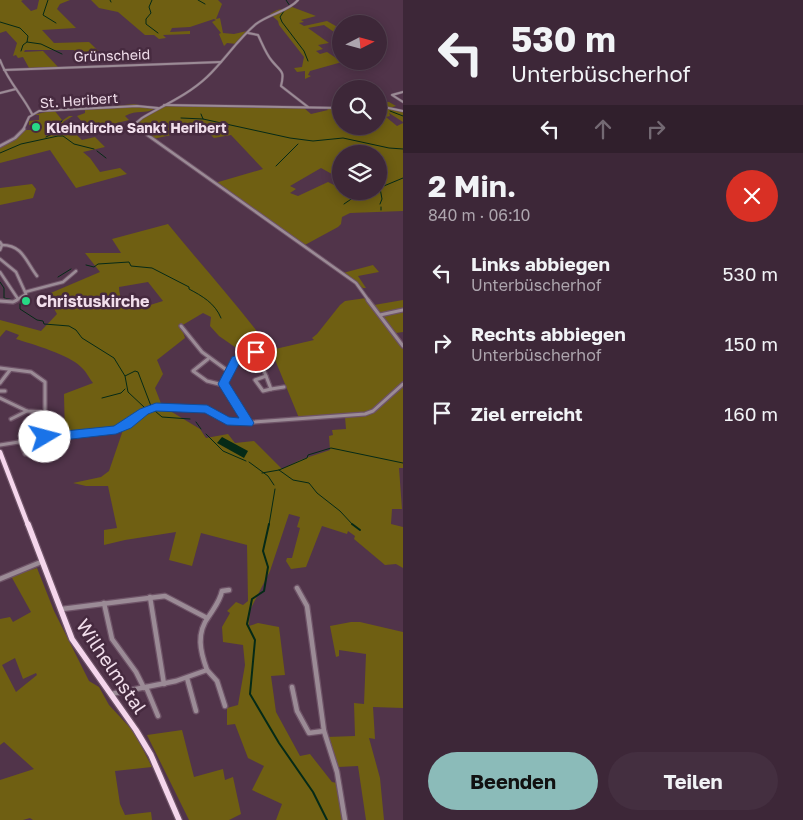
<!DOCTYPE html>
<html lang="de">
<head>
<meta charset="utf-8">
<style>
  :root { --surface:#3d2738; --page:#442f40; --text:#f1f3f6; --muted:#ada5ae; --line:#564453; --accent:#8bbbb9 }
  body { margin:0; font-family:"Golos Text",sans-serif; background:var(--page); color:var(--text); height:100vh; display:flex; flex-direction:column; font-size:19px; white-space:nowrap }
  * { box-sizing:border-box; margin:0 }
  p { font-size:16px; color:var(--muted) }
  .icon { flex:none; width:28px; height:28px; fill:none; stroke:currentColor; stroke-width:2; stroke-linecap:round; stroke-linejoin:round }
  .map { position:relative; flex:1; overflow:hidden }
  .side { display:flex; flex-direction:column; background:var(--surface); width:400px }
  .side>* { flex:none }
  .hud { background:#3d2738; color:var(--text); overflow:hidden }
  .needle { width:32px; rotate:84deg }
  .tools { position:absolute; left:332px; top:15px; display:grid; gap:10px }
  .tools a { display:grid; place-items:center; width:55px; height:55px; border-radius:50%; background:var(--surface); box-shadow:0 2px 12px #0003,0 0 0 1px var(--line); font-size:25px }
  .pin { position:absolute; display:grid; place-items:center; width:42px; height:42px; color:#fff; margin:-21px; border:2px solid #fff; border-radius:50%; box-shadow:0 1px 5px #0007 }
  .me { position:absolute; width:55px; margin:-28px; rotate:82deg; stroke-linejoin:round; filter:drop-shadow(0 0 4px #0008) }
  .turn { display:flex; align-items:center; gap:18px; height:105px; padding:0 25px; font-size:22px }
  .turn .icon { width:65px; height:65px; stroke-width:2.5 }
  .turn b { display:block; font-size:35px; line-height:42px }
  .lanes { display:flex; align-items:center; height:48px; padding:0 25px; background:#0003; justify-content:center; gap:25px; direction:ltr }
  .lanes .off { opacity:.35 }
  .round { display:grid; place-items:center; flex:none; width:52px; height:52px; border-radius:26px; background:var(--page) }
  .overview { display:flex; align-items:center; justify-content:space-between; height:85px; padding:0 25px }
  h1 { font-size:30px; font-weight:700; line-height:38px }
  .button { display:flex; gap:10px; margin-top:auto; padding:10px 25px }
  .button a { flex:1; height:58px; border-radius:30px; background:var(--accent); color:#111; font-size:20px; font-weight:700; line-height:58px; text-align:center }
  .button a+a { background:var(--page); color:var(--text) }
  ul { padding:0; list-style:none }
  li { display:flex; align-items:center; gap:15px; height:70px; padding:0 25px }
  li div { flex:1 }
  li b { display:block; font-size:19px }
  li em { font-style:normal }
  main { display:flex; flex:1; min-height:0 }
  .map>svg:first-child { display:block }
</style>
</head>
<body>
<main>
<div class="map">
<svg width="403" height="820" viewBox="0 0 403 820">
  <rect width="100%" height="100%" fill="#51344a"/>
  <g fill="#6f5f12" fill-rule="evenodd">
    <polygon points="0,0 23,0 21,1 31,11 37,9 39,0 70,0 60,4 57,9 76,28 42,30 54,43 89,42 109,61 86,60 84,57 77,54 74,50 25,50 24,52 43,51 58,67 29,68 23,57 18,58 16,55 13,56 17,43 6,31 0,33"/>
    <polygon points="91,0 218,0 222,4 216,19 220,18 223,33 234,34 247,31 237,44 227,43 224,46 219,34 221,33 212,22 216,20 214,19 190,27 172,28 170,32 190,31 190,34 163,35 166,38 159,39 154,35 145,35 118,12 99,8"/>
    <polygon points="292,7 316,16 301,20 304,22 299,23 304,26 327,21 341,29 341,37 324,25 308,28 329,43 318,45 323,49 316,51 320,54 327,52 342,62 310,71 308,75 311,76 305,79 305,71 297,72 294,68 302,67 304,57 279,25 278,21 270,14 277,10"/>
    <path d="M379,102H389L396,106L389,108L403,111V122L389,113L390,116L386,117L397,126L403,123V211L350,213L342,217L341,224L338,227L303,246L215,183L263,169L231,135L214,138L203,128L153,139L136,125L139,121L164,106L304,108L311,114L328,110L327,109L341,108V126H379ZM341,154H379V191H341V181L334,185L328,182L298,196L290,193L296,189L290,186L321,168L341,179Z"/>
    <path d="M134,104L156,108C145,115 137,109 125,116L129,120L89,130L77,116L85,113V109Z"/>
    <polygon points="54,110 62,120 55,123 56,125 69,116 73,116 63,122 82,140 95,137 105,147 83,152 90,158 100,172 120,168 127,174 76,188 50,150 0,163 0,147 26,130 38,130 38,125 29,125 29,121 39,120 39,115 33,115"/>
    <polygon points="32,184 36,189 33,198 0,205 0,188"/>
    <path d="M168,224C202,266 239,306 271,350L314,340L312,338L317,334L340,305L345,301L366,298L403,349V382L371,411L365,413L299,418L271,350L245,354L219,336L210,326L211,317L203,313L181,326L185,338L157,360L163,374L155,388L162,406L200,429L206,438L228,434L235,443L254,441L282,469L300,460L330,450L329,436L333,435L332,430L346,429L345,417L373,413L403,387V485V468H399L402,509H392L391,524L403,527V568L396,564L385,565L354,539L355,536L348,531L347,534L322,526L306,567L291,569L286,561L287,558H292L300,528L297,527L300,517L289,514L270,571L250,610L249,626L258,623L279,627L285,675L271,676L276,712L300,756L310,754L332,782L337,783L343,820H276L282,804L252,790L264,766L248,758L235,724L227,725V708L238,705L245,665L243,645L223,642L222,627L230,613L227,611L236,602L243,605L248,601L247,545L201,533L192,566L169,560L176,532L125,540L104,545V530L117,528L108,486H86L73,483L101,477L109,471L123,430L65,436L64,394L93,383C89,378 86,371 81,367C70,355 32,344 16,339L19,335L6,330L0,337V320L41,331L57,314L46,295L100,272L85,253H121L112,239ZM148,282L163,301L134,310C125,303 119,299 119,287Z"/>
    <polygon points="373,265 379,272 358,276 366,288 363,288 343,273"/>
    <polygon points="403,300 403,310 381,314 374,305"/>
    <polygon points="403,311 403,332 396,333 382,315"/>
    <path d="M37,568L54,611L89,681L99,687L109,705L134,732L152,767L115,771L120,804L125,815L151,812L152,820H33L30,818L23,820H0V780L34,769L4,742L0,745V619L10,617L13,622L31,612L11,576ZM15,658L23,679L36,673L37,675L16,692L2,665Z"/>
    <polygon points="351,622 360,622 403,632 403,708 373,707 375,739 369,738 380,778 384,820 366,820 358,766 338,767 327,737 355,736 354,703 364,704 366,654 339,650 339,656 336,657 330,626"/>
    <polygon points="182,730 194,777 223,769 225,780 233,777 241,814 229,820 189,820 147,735"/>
  </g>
  <polygon fill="#052a17" points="222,437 248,451 244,458 217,443"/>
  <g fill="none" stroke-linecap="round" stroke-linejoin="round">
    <g stroke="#052a17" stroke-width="1">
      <polyline points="48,0 43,15 56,23"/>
      <polyline points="110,0 111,2"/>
      <polyline points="152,0 149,7 151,13 146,19 146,24 158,33"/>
      <polyline points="198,0 205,4"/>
      <polyline points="286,0 290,6"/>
      <polyline points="284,11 280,17 282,22 304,51 308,61"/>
      <polyline points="0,22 20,28 28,36 27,42 41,44 62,54"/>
      <polyline points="21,51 23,45 27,42"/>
      <polyline points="390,111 403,116"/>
      <polyline points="201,114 203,119 290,138 313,141 343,138 389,148 403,149"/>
      <polyline points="181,118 203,119"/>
      <polyline points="46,137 60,130 58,124 62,121"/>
      <polyline points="97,151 106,158"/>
      <polyline points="0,153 21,144 58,136 63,136 74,144 94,149"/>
      <polyline points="276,166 298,144"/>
      <polyline points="379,188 403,178"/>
      <polyline points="380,188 382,199 380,204"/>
      <polyline points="344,204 363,191"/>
      <polyline points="381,207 381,210"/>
      <path d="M86,265L94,267L98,264L129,262L131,266L152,268L189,287V289C202,296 215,303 221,318"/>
      <polyline points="58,277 71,269"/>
      <polyline points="0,282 4,288 4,298 14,300"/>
      <polyline points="20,304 20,309 37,320 43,321 44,324 69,326 76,330 82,338 114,358 125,376 135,371 138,372 151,406"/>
      <polyline points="125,376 128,392 144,407"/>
      <polyline points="102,398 121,393 125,389"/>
      <polyline points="155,411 162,417 190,419"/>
      <polyline points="196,422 201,429"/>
      <polyline points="206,434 223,451 246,461"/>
      <polyline points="249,462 268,476 274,485"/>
      <polyline points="279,470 293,480 309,483 317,493 340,511 353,525"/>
      <polyline points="262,473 279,470 307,458 308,455 331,448 403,463"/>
      <polyline points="269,525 275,489"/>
    </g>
    <g stroke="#052a17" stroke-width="2">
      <polyline points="269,524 263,551 268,567 264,591 252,599 247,624 255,640 250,694 279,743 313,792 327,820"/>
      <polyline points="352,524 360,530"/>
    </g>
    <g stroke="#6e5367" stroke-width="3">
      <g id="minor-far3">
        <path d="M248,33L258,35C262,43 266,54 272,61C281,72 285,70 281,86L308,107"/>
        <path d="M0,60C8,82 22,94 32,114"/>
        <polyline points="4,70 221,62"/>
        <polyline points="403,92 392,95 403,102"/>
        <polyline points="0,93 16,89"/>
        <polyline points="164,105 341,108"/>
        <polyline points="379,106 403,111"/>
        <polyline points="23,130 29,117 39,111 137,106 158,108"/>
        <path d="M141,130L136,127V123L142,118C164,105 188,95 207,77C224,61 237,40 256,24C269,14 289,11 298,0"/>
      </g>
    </g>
    <g stroke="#6e5367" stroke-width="4.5">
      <g id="minor-far2">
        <polyline points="139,129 356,283 369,301"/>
        <polyline points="0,146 15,138 24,129"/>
        <polyline points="0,242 2,245 0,250"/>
        <path d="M2,245C23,245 26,262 37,276"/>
        <polyline points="0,259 16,272 26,294 15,301"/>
        <polyline points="0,272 18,299"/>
        <polyline points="25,292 63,282 76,271"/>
      </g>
    </g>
    <g stroke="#6e5367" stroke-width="5.5">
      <g id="minor-far1">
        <polyline points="368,300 403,346"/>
        <polyline points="0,301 13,302 17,300"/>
        <polyline points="380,315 403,310"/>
        <polyline points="181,326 202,352 228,371"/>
        <polyline points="257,353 266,376"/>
        <polyline points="208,359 193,371 207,381 223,385"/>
        <polyline points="0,368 31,372 45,382 45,437"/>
        <polygon points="266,376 271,389 263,391 255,380"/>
        <polyline points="0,383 10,370"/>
        <polyline points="271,389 284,387"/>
        <polyline points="0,391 5,391"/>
        <polyline points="0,398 27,411 45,412"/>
        <polyline points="11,419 27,411"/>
        <path d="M248,422L223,383C235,358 242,355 269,350"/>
        <polyline points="20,441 25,454 33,455"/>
        <polyline points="0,445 75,433 116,430 127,425 144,412 156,407 207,409 227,421 241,423 365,414 373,411 403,384"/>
      </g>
    </g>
    <g stroke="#6e5367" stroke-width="7">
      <g id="minor">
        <polyline points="0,579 41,562"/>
        <polyline points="297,588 307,606 324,731 337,772 345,820"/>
        <polyline points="150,597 164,684"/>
        <polyline points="104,603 112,639 136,672 144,688"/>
        <polyline points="62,609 165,596 207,618"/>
        <polyline points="207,670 217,681 225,706"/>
        <polyline points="187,678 196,711"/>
        <polyline points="146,687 158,716"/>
        <polyline points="292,687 297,711 309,733 324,731"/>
        <path d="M111,694L176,681L207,670C200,651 196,633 209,616C214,608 220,601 222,591L229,590"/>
      </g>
    </g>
    <g stroke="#6e5367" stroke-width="7">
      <polyline id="major-far1" points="0,452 28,525"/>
    </g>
    <g stroke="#6e5367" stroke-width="8">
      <polyline id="major" points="28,524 72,639 136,730 151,755 179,820"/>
    </g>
    <use href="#minor-far3" stroke="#9b8b96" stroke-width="2"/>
    <use href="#minor-far2" stroke="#9b8b96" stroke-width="2.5"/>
    <use href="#minor-far1" stroke="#9b8b96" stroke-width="3"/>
    <use href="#minor" stroke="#9b8b96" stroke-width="4.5"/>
    <use href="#major-far1" stroke="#f5d6ec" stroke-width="4.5"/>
    <use href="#major" stroke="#f5d6ec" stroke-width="5.5"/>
  </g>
  <polygon fill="#1a73e8" stroke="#114b97" points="256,349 260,350 262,352 260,355 240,362 229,383 254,423 252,426 227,425 205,413 156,411 148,414 131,428 116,434 45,442 39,437 45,433 114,426 140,409 156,403 207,405 229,417 239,418 218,384 232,357"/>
  <g fill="#27d885" stroke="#462a3f" stroke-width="2">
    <circle cx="36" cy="127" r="5"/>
    <circle cx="26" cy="301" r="5"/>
  </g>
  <g text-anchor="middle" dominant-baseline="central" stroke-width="5" stroke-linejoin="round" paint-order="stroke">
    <g font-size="14" fill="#f1deeb" stroke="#462a3f">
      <text transform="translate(112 55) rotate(-2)">Grünscheid</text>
      <text transform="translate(79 100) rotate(-4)">St. Heribert</text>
    </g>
    <g font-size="14" font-weight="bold" fill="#f1deeb" stroke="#462a3f" text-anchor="start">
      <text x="46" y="127">Kleinkirche Sankt Heribert</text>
    </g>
    <g font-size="16" font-weight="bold" fill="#f1deeb" stroke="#462a3f" text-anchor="start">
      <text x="36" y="301">Christuskirche</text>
    </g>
    <g font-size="19" fill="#f1deeb" stroke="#462a3f">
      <text transform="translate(112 666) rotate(56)">Wilhelmstal</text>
    </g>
  </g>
</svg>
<div class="tools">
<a><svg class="needle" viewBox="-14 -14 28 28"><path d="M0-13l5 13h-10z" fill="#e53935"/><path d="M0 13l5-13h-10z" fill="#ada5ae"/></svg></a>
<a><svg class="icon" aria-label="search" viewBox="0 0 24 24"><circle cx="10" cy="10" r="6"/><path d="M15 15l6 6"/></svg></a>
<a><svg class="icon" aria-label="layers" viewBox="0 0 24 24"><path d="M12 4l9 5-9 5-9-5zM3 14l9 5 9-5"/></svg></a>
</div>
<div class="pin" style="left:256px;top:352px;background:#d93025"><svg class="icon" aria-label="arrive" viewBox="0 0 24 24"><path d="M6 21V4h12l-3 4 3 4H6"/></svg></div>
<svg class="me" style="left:45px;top:437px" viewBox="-20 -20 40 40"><circle r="19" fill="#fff"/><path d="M0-13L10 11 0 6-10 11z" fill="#1a73e8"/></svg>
</div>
<section class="side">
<div class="hud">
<div class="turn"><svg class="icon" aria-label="left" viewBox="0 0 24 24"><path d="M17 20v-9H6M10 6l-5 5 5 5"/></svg><div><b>530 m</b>Unterbüscherhof</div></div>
<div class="lanes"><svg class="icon" aria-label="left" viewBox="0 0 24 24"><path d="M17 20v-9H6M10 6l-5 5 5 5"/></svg><svg class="icon off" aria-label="ahead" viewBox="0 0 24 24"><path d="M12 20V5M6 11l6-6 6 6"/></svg><svg class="icon off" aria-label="right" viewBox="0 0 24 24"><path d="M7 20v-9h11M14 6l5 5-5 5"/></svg></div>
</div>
<div class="overview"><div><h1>2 Min.</h1><p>840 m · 06:10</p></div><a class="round" style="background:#d93025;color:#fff"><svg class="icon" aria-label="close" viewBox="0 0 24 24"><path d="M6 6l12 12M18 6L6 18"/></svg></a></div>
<ul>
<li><svg class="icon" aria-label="left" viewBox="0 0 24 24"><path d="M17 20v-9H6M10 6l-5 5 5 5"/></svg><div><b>Links abbiegen</b><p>Unterbüscherhof</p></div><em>530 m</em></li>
<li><svg class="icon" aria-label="right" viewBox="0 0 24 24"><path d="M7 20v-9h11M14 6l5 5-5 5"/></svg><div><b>Rechts abbiegen</b><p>Unterbüscherhof</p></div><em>150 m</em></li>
<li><svg class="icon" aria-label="arrive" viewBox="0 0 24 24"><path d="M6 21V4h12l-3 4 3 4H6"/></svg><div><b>Ziel erreicht</b></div><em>160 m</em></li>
</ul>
<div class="button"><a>Beenden</a><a>Teilen</a></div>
</section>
</main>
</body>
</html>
